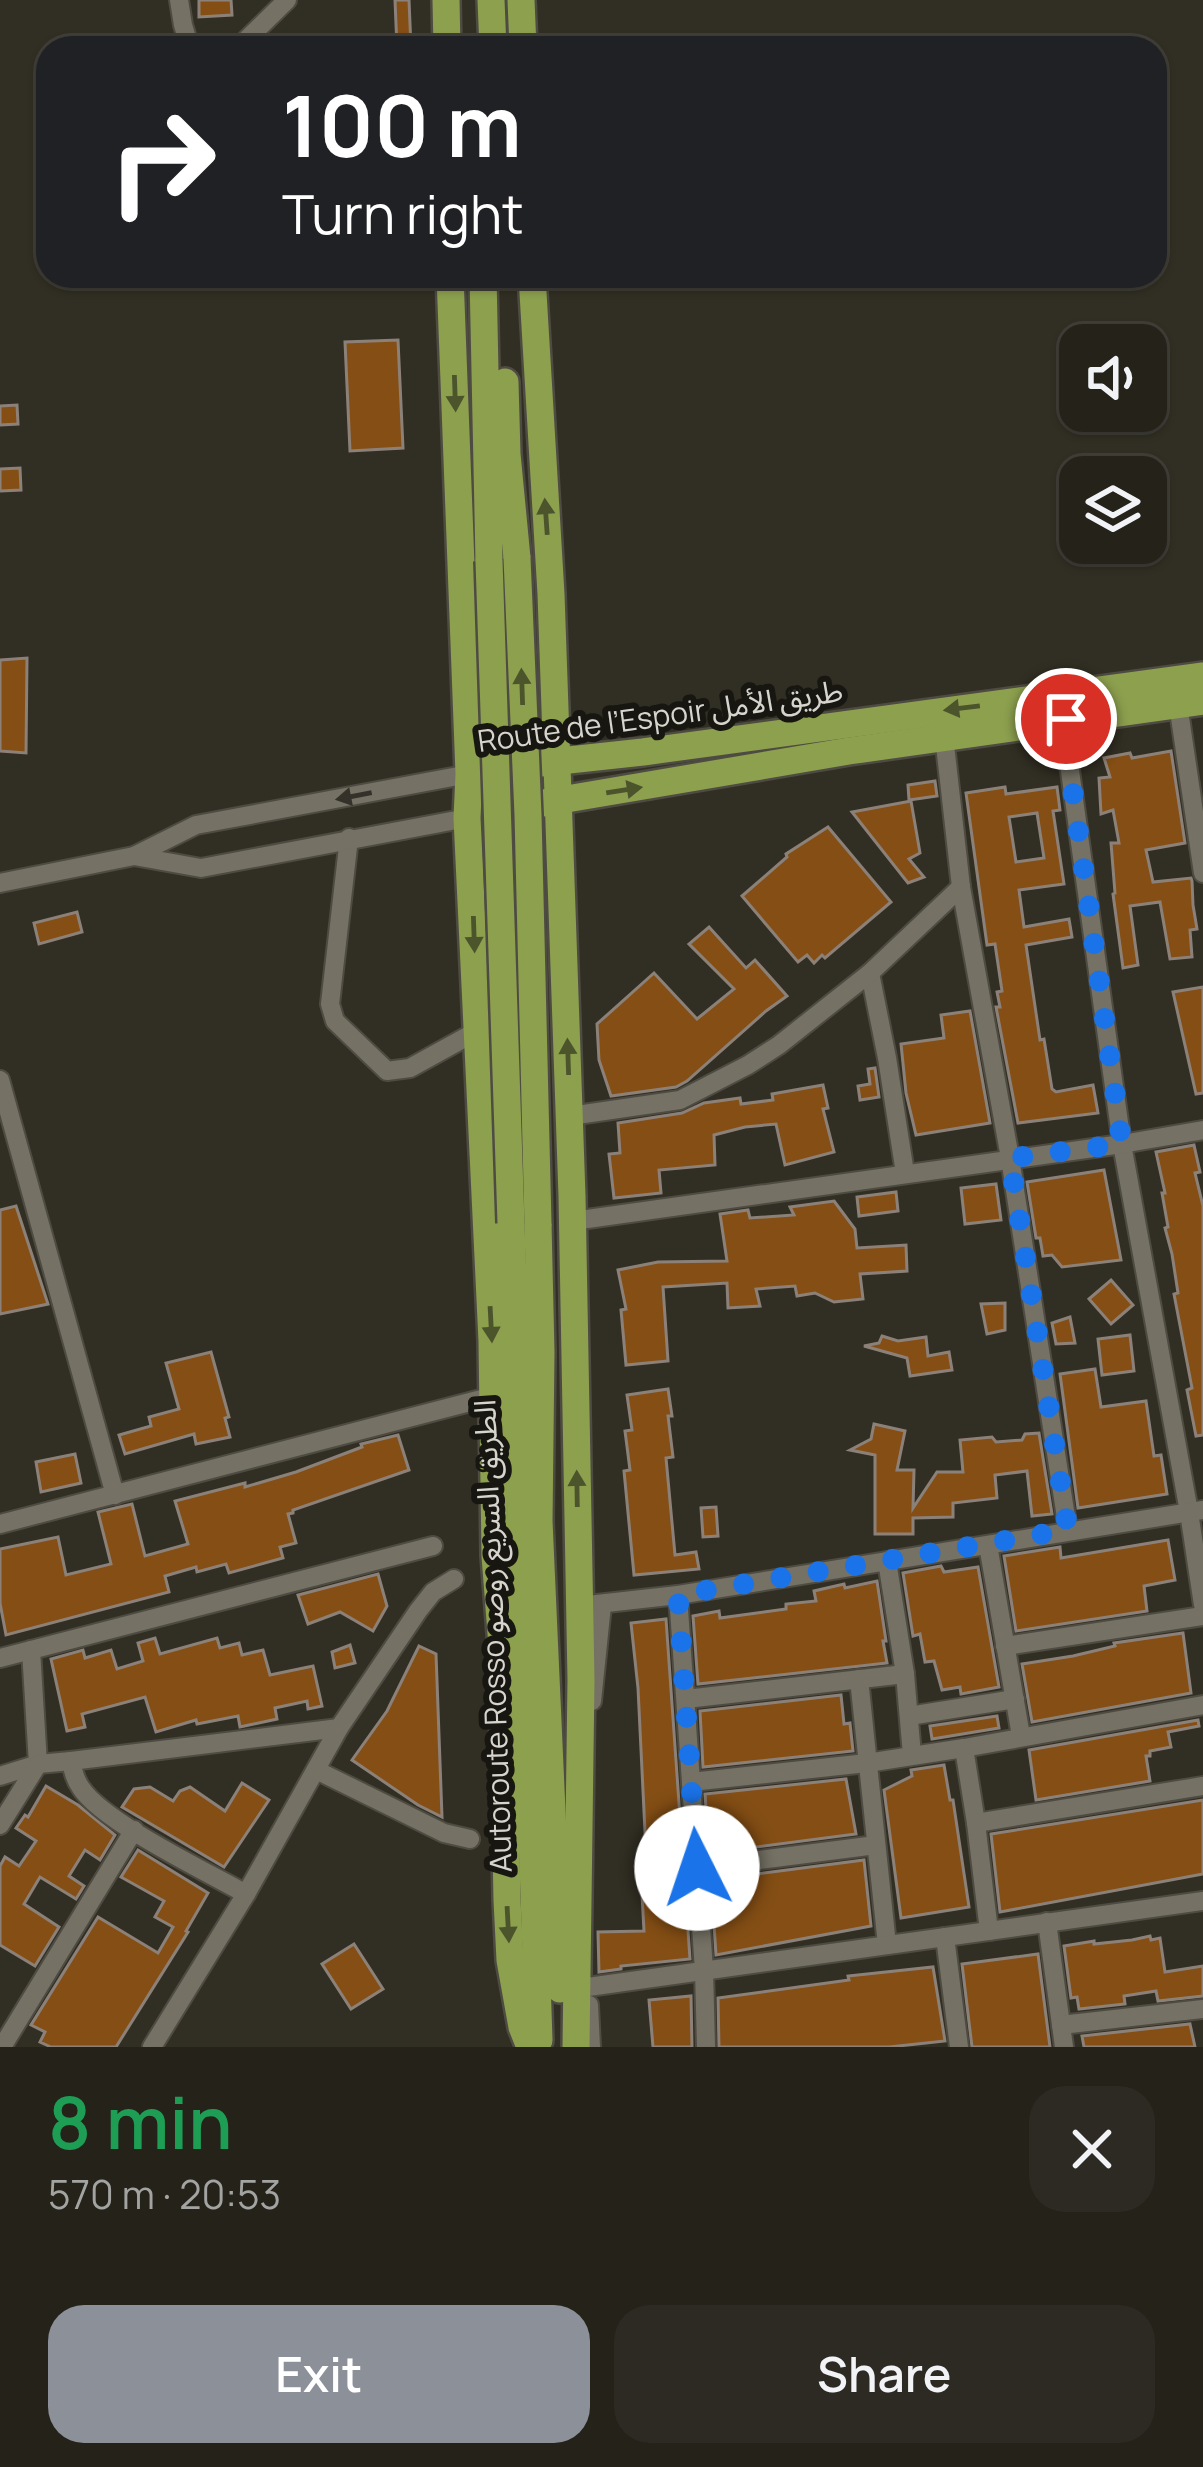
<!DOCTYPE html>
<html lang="en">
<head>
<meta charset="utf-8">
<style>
  :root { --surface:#25221a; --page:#2d2a23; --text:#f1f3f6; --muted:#a3a4a2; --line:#423f39; --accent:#8c9099 }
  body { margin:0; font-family:Manrope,"Noto Sans Arabic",sans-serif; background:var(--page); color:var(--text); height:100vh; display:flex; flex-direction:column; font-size:45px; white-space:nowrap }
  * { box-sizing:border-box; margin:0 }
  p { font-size:39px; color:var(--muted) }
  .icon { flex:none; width:66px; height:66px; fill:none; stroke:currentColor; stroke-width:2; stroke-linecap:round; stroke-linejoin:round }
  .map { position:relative; height:2047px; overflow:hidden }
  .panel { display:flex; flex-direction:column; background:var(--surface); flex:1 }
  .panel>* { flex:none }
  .banner { position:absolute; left:36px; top:36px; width:1131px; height:252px; border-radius:36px; box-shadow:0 3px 9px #0004,0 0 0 3px var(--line); background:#202124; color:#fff; overflow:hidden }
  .fabs { position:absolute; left:1059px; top:324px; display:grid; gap:24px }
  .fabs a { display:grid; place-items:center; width:108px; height:108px; border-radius:24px; background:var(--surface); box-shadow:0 3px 9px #0004,0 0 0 3px var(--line); font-size:60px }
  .pin { position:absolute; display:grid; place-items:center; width:102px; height:102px; color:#fff; margin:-51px; border:6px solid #fff; border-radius:50%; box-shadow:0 3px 12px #0007 }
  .me { position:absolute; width:132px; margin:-66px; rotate:356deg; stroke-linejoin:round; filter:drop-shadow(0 0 9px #0008) }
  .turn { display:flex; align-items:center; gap:42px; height:252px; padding:0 48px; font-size:54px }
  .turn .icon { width:156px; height:156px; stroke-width:2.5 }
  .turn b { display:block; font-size:84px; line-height:102px }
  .round { display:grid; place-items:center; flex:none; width:126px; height:126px; border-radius:36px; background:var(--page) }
  .head { display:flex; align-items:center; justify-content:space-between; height:204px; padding:0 48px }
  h1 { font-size:72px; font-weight:600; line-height:90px; color:#1e9e55 }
  .cta { display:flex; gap:24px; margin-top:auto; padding:24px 48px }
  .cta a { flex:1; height:138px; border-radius:36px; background:var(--accent); color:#fff; font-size:48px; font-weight:600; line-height:138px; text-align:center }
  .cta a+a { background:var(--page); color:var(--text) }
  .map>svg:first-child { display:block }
</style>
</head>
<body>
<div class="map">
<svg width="1203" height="2047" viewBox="0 0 1203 2047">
  <rect width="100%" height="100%" fill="#312e23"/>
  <g fill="#844e14" stroke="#8c8178" stroke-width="3" fill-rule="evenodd">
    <polygon points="199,0 231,0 232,15 199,17"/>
    <polygon points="395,0 409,0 411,48 397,48"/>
    <polygon points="398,340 403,448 350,451 345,342"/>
    <polygon points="17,405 18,424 0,425 0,406"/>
    <polygon points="20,468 21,490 0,491 0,469"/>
    <polygon points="27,658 26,753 0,751 0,660"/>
    <polygon points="1171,751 1185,843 1146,850 1153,882 1191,878 1192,881 1193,905 1197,929 1190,930 1192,957 1170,959 1160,902 1130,906 1138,965 1123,968 1113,894 1115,893 1111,843 1119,843 1113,810 1101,814 1099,778 1110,777 1104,758 1130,753 1132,758"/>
    <polygon points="935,781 937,796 909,800 908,785"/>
    <path d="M1005,787L1006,794L1057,787L1060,810L1053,811L1064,884L1019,890L1024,927L1069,919L1072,937L1026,945L1040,1040L1044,1039L1052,1089L1056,1092L1093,1085L1098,1113L1018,1123L996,1007H1000L997,992L1002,991L995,944L987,945L966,793ZM1037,813L1044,858L1016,862L1009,817Z"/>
    <polygon points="911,801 920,853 909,859 924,877 908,883 852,812"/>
    <polygon points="828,827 891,902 825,958 822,955 814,963 807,955 798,962 742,896 787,857 786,854"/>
    <polygon points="77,912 82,932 39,944 34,923"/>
    <polygon points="709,927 746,968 755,960 787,996 766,1011 687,1081 676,1087 611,1096 599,1060 597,1024 654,973 697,1019 734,989 689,944"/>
    <polygon points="1203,987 1203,1093 1196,1094 1173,992"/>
    <polygon points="970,1011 990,1123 916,1135 906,1093 901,1044 944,1038 941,1015"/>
    <polygon points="875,1068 879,1097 860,1100 858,1086 870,1084 868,1069"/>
    <polygon points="823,1085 828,1108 823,1109 834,1152 785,1165 776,1124 745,1127 714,1135 715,1165 659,1170 661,1193 614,1198 609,1154 620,1153 618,1123 682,1113 704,1103 740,1098 741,1104 773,1100 772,1094"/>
    <polygon points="1194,1145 1200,1172 1195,1173 1203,1206 1203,1435 1196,1436 1187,1390 1192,1388 1174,1294 1178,1293 1172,1254 1165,1228 1168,1227 1162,1193 1165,1193 1156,1152"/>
    <polygon points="1104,1170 1121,1260 1062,1267 1052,1255 1043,1256 1040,1238 1036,1238 1027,1182"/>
    <polygon points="996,1184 1001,1220 965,1224 961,1188"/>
    <polygon points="896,1192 898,1211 859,1216 857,1197"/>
    <polygon points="834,1201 855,1229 857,1248 906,1245 907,1271 860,1274 863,1299 834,1302 815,1293 797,1296 795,1286 756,1289 760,1306 728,1308 727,1283 663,1287 668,1361 626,1365 621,1310 626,1309 618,1270 658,1262 727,1261 720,1214 748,1210 750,1218 794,1215 790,1207"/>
    <polygon points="16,1206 48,1304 0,1314 0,1210"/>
    <polygon points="1111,1280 1133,1305 1111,1324 1089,1299"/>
    <polygon points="1005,1303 1005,1330 987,1334 981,1304"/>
    <polygon points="1070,1317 1075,1343 1056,1344 1052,1323"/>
    <polygon points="1130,1335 1134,1371 1102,1375 1098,1339"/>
    <polygon points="882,1336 898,1341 926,1337 928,1356 949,1352 952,1370 910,1376 907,1358 864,1346 879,1343"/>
    <polygon points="211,1352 229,1417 225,1418 230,1437 196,1444 194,1434 125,1454 119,1435 151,1426 149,1417 179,1409 166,1363"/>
    <polygon points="1095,1369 1101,1407 1146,1401 1154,1456 1161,1455 1167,1494 1078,1508 1060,1374"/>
    <polygon points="668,1389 672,1416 668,1416 673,1457 666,1458 675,1555 696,1552 699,1569 634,1575 624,1471 630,1470 625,1431 632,1430 627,1395"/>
    <polygon points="874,1424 905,1431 897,1470 914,1470 913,1508 937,1472 963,1472 960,1440 992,1437 996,1442 1022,1440 1025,1434 1039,1433 1052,1514 1032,1516 1027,1471 995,1475 997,1498 953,1503 953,1517 913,1518 913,1534 875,1534 875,1455 850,1450 871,1439"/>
    <polygon points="398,1435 409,1470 293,1510 293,1513 288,1514 296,1543 280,1547 283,1558 229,1573 226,1564 197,1572 196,1567 165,1576 169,1592 6,1635 0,1603 0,1549 58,1537 66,1575 111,1564 98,1512 132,1504 145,1556 188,1544 175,1501 245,1483 245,1487 296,1472 362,1447 361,1444"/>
    <polygon points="75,1454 81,1483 41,1492 36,1462"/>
    <polygon points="716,1507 718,1536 703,1537 701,1508"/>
    <polygon points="1168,1540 1175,1580 1144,1586 1147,1611 1016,1631 1004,1556 1060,1547 1061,1558"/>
    <polygon points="941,1566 944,1572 978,1567 999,1687 961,1694 960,1687 942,1690 934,1661 925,1662 920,1634 913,1636 903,1573"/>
    <polygon points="378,1574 387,1606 373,1631 340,1612 308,1624 298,1595"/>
    <polygon points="877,1581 886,1641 883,1641 887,1663 698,1684 693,1616 719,1611 720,1618 786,1609 786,1604 816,1601 814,1591 844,1584 845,1588"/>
    <polygon points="666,1619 690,1959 621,1966 621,1969 599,1972 598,1932 644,1931 641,1876 647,1873 638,1688 631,1623"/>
    <polygon points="1183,1633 1191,1693 1032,1722 1022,1664 1073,1656 1115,1646 1114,1643"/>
    <polygon points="155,1638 160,1654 217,1638 220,1648 239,1643 242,1655 263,1650 270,1675 313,1666 322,1706 308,1709 307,1701 275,1708 277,1719 249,1725 240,1727 238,1716 197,1724 196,1720 156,1732 145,1697 82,1714 85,1727 67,1731 51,1659 83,1650 85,1658 111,1650 117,1669 143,1661 138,1643"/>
    <polygon points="350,1645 355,1663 335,1668 332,1652"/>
    <polygon points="419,1646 436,1654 442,1817 418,1805 352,1760 387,1711"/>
    <polygon points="841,1695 844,1724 850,1723 853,1751 703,1767 700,1711"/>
    <polygon points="997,1716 999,1728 932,1739 930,1726"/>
    <polygon points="1198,1720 1199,1726 1168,1732 1171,1747 1150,1751 1150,1756 1146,1756 1150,1781 1036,1800 1029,1750"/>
    <polygon points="944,1765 950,1800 953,1800 969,1907 901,1918 884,1790 912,1776 911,1770"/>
    <polygon points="846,1779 856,1834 709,1853 705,1794"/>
    <polygon points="242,1783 269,1800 224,1867 122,1807 134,1789 150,1787 173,1801 180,1791 190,1787 225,1811"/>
    <polygon points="46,1786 78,1805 115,1835 100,1860 85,1850 69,1876 84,1886 76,1899 40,1877 24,1904 59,1927 35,1966 0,1945 0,1866 5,1857 19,1866 36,1841 16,1828 25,1815 28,1817"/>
    <polygon points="1203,1800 1203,1874 1000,1912 991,1834"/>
    <polygon points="138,1850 208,1893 186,1931 188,1932 116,2047 51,2047 40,2042 45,2032 31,2025 98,1917 158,1953 173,1927 155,1917 164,1901 121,1877"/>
    <polygon points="864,1860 871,1926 716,1955 711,1880"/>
    <polygon points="1150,1936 1151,1940 1160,1938 1165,1972 1203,1966 1203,1996 1158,2001 1156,1991 1124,1996 1125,2004 1079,2009 1077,1997 1071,1998 1064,1946 1094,1941 1094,1944 1132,1940"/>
    <polygon points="354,1944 383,1989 351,2009 322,1964"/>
    <polygon points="1038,1954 1050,2047 972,2047 962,1964"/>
    <polygon points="933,1967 945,2041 889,2047 719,2047 718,1998 849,1980 848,1976"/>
    <polygon points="691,1996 692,2047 653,2047 649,2000"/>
    <polygon points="1190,2024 1195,2047 1084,2047 1082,2036"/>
  </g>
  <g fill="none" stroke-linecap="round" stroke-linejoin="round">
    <g stroke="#4e4b42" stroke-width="22">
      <g id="minor">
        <polyline points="179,0 183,25 190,48"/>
        <polyline points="238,48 287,0"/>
        <polyline points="1178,704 1203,873"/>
        <polyline points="1067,719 1065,735 1122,1144 1189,1512 1203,1605"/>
        <polyline points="944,736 961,887 1010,1158 1068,1530"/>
        <polyline points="349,838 330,1004 335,1021 387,1071 410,1068 477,1031"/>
        <polyline points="134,856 201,868 467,818"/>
        <polyline points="0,883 134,856 196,825 469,774"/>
        <polyline points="870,973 887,1058 905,1173"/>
        <polyline points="0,1080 115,1495"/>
        <polyline points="570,1116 680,1100 748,1065 779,1045 870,973 961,887"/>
        <polyline points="573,1221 1122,1144 1203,1130"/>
        <polyline points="0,1524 493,1396"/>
        <polyline points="988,1545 1021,1736"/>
        <polyline points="887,1561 905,1674 912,1755"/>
        <polyline points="678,1595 704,1970 706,2047"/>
        <polyline points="579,1606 678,1595 1203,1510"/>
        <polyline points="1005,1646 1203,1616"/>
        <polyline points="31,1650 38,1764"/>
        <polyline points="0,1658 433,1546"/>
        <polyline points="859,1679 887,1945"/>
        <polyline points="686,1699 905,1674"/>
        <polyline points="592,1701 602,1605"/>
        <polyline points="909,1716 1015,1699"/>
        <polyline points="964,1748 1203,1705"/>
        <polyline points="71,1761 339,1728"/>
        <polyline points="316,1770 444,1833 470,1839"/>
        <path d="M0,1776L38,1764L71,1761C73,1771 75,1780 81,1788C103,1822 207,1872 246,1894"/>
        <polyline points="691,1782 867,1763 964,1748 976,1823 989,1931"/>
        <polyline points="976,1823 1203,1786"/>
        <polyline points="0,1825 38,1764"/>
        <polyline points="697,1868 876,1845"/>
        <polyline points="1047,1922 1064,2047"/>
        <polyline points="945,1937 959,2047"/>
        <polyline points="588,1987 1203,1901"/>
        <polyline points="589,2005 591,2047"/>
        <polyline points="1061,2025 1203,2009"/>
        <polyline points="2,2047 134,1830"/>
        <polyline points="152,2047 246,1894 339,1728 418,1611 433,1592 454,1579"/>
      </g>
    </g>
    <g stroke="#4e4b42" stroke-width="32">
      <g id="highway">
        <polyline points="446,0 447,48"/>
        <polyline points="491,0 493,48"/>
        <polyline points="521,0 523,48"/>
        <polyline points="450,276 469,774 467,818 492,1341 495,1556 502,1646 507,1900 510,1960 522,2027 530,2047"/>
        <polyline points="483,276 489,561"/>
        <polyline points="532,276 551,594 572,1196 581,1680 576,2047"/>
        <polyline points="505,382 507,454 517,558"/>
        <polyline points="541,763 643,752 1203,676"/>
        <polyline points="543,803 849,751 1203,701"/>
        <polyline points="511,1223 539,2040"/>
        <polyline points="538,1224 541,1352 539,1521 560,1989"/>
      </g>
    </g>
    <use href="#minor" stroke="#757165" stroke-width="18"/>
    <use href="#highway" stroke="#8da04e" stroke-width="27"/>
    <g stroke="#4e4b42" stroke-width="32" stroke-linecap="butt">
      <g id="highway-bridge">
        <polyline points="517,558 528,815 538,1224"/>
        <polyline points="489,561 511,1223"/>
      </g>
    </g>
    <use href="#highway-bridge" stroke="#8da04e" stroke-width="27"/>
  </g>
  <defs><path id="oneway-solid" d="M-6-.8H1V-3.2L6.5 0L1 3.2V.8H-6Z" transform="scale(3)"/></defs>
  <g fill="#4c542c">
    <use href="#oneway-solid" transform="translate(455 393) rotate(88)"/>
    <use href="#oneway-solid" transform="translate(546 517) rotate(-94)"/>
    <use href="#oneway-solid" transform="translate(522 687) rotate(-92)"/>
    <use href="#oneway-solid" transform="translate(962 708) rotate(173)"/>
    <use href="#oneway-solid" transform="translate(624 790) rotate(-9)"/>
    <use href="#oneway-solid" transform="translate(474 934) rotate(88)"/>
    <use href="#oneway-solid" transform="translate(568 1057) rotate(-92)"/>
    <use href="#oneway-solid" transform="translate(491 1324) rotate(87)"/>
    <use href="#oneway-solid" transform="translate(577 1489) rotate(-91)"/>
    <use href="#oneway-solid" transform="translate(508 1924) rotate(87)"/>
  </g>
  <use fill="#33312a" href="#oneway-solid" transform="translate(354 796) rotate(169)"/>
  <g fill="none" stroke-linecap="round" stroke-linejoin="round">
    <polyline stroke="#1a73e8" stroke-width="21" stroke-dasharray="0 37.8" points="697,1868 678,1595 1068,1530 1010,1158 1122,1144 1065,735 1066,719"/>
  </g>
  <g text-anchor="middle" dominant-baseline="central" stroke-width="12" stroke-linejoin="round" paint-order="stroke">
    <g font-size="30" fill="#d6d4cd" stroke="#171611">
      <text transform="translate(660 715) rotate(-8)">Route de l’Espoir طريق الأمل</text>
      <text transform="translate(492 1636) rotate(-92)">Autoroute Rosso الطريق السريع روصو</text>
    </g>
  </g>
</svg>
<div class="fabs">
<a><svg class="icon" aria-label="sound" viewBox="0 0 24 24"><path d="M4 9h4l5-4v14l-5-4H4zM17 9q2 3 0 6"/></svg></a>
<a><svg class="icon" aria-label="layers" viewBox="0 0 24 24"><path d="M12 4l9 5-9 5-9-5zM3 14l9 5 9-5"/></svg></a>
</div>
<div class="pin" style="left:1066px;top:719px;background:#d93025"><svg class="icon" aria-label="arrive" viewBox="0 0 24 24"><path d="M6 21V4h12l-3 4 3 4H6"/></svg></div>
<svg class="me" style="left:697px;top:1868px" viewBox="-20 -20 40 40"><circle r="19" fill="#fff"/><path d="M0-13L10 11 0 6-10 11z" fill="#1a73e8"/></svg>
<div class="banner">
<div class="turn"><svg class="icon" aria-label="right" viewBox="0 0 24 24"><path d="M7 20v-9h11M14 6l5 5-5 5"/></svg><div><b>100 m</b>Turn right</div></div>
</div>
</div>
<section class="panel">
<div class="head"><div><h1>8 min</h1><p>570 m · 20:53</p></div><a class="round"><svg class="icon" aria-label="close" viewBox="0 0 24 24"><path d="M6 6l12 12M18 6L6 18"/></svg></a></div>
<div class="cta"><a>Exit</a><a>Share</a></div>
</section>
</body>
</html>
